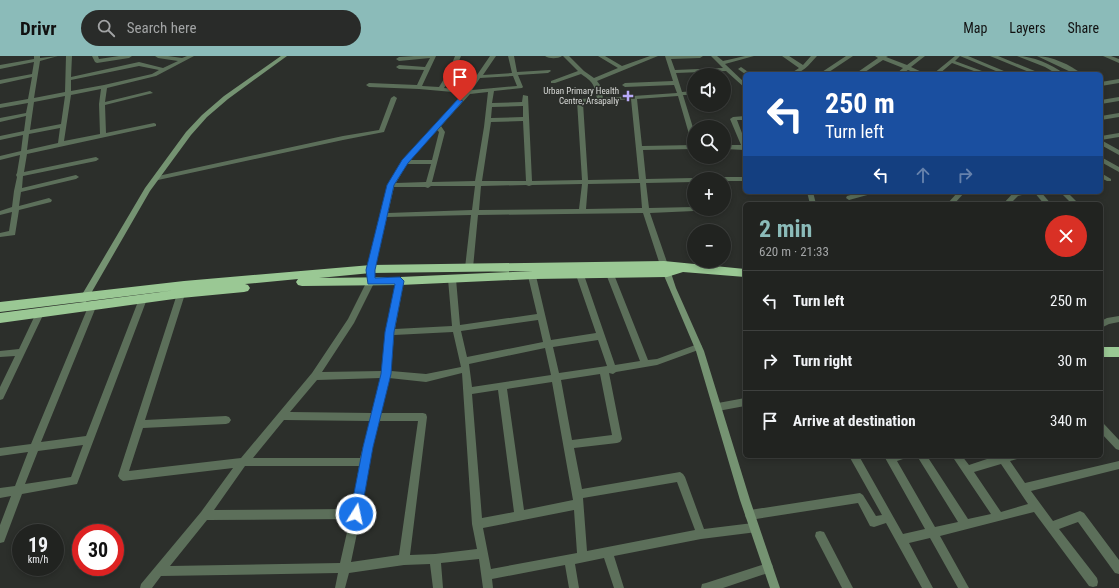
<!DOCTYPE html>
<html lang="en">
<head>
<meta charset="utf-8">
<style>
  :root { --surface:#212320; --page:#292b29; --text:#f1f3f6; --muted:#a2a4a5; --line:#3e403e; --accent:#8bbbb9 }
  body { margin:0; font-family:"Roboto Condensed",sans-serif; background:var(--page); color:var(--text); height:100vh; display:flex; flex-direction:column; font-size:15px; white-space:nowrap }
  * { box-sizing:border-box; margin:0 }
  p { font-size:13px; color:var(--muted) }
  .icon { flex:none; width:22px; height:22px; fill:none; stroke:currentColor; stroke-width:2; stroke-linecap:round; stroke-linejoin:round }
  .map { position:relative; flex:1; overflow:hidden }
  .side { position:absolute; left:743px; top:146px; width:360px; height:256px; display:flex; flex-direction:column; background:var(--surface); border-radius:6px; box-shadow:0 2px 6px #0003,0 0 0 1px var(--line) }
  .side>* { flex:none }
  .guide { position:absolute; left:743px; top:16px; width:360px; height:122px; border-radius:6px; box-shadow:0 2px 6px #0003,0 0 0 1px var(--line); background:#1a4fa0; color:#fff; overflow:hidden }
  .controls { position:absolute; left:687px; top:12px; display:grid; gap:8px }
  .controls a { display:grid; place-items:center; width:44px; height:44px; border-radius:50%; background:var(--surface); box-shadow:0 2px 6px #0003,0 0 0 1px var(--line); font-size:20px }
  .speed { position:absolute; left:12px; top:468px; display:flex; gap:8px; font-size:20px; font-weight:700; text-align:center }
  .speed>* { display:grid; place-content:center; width:52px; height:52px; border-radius:50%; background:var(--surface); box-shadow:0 2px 6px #0003,0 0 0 1px var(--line); line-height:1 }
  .speed small { font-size:10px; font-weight:400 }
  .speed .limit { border:6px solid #d22; background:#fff; color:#111 }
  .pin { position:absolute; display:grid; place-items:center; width:34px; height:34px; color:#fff; margin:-41px -17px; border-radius:50% 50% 50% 0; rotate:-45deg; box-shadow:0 0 4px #0007 }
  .pin .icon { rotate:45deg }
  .me { position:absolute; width:44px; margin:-22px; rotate:10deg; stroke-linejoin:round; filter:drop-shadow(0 0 3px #0008) }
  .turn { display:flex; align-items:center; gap:14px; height:84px; padding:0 16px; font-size:18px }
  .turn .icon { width:52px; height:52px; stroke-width:2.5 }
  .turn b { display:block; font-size:28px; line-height:34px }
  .lanes { display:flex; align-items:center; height:38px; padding:0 16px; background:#0003; justify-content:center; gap:20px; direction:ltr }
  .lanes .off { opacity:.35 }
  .round { display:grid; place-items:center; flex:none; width:42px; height:42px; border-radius:21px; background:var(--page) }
  .headline { display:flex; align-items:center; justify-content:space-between; height:68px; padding:0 16px }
  h1 { font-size:24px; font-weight:700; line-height:30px; color:var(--accent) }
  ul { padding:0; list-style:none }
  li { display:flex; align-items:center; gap:12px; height:60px; padding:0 16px; border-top:1px solid var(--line) }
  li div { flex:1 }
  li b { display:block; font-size:15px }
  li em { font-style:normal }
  header { display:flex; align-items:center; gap:24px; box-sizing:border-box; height:56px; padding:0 20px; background:var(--accent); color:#111 }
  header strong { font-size:19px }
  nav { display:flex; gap:22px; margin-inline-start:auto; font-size:14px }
  .search { width:280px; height:36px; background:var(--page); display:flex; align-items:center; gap:10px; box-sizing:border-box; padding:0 14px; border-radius:22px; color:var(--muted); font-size:15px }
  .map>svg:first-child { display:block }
</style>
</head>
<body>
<header>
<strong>Drivr</strong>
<div class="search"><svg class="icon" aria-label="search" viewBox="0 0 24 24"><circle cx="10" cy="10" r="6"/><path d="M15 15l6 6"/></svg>Search here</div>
<nav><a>Map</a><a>Layers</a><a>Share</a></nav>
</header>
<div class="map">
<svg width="1119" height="532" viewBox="0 0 1119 532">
  <rect width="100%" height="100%" fill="#2c2f2b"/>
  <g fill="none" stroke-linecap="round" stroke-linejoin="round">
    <g fill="#5c6f5a" fill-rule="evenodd">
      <path d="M34,0H40V2L58,0L40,5L34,42L65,36L66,0H72L71,21L139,6L163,12L178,5L158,2L155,0H168L182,2L187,0H194L156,20L107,32L105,46L150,35L153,37L105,49L106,77L154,67L156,68V70L27,98L24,116L96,101L99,103L96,105L23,120L22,132L76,119L79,121L76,123L21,136L19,150L49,142L52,144L51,146L19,154L15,179L0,181V177L9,175L12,156L0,159V155L12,151L14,135L17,121L16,119L17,117L20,99L0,104V100L21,95L23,79L0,84V80L24,75L26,60L0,66V62L26,57L28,47L0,52V48L28,43L32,21L0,28V24L32,18L34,6L0,13V9L34,3ZM139,10L159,14L152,18L104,29L71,35V24ZM101,33L99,48L100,78L64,85L71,39ZM65,40L61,68L30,74L34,46ZM60,72L58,87L27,94L29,78Z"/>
      <polygon points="92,0 98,0 99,3 119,0 132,0 129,2 97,7 95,6"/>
      <path d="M414,0H436L422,30L439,31L449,15L455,0H461L455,15L444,32L466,34L475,22V20L477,19L490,0H496L483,19L512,17L508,0H514L517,16L550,14L551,15L548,17L518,19L523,31L522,32L494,35L492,47L522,46L523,39L528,40L532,125L582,124L577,45L580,43L597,42C594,28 593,26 581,18L555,27H551V25L578,15L563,0H569L584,15L594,22L618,12L598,0H605L622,10L650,0H658L597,25L600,29L603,42L677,37L674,29L625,31L622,29L625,27L673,25L665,0H703L700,2L671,3L675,14L723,12L711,0H717L723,5L745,0H754L725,8L745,27V32L726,15L676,17L682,36L694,35V39H683L694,75V87L691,85L678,40L637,43L642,90L694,89V93L643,94L646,123L694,122L697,123H694V126L646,127L649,152L694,151V153H697L694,155L650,157L668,209L667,211L664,212L660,209L643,157L478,159L473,212L469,215L465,212L471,159L387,161L375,213V225L354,267L322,316L382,315L386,276L397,223L400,222L404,225L395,273L452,270L448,223L452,220L456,223L460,269L537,258L528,220L532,217L536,220L551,284L596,277L576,219L580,216L584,219L615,309L640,305L606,218L607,216H613L648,304L657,303L698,288L701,289L702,291L701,293L657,309L616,316L613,318L609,317L622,383L620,386L617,387L574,392L582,433L680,416L683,418L685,421L704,473L753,467L757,468L758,472L757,476L701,483L614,500L624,532H614L604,502L575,508L579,532H569L565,509L492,523L493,532H483L479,503L441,507L443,532H433L430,508L404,509L349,517L345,532H335L338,517L161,520L152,532H140L141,528L201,456L233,412L123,425L120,423L118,420L177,238L181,235L185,238L145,364L226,360L229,361L231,364L229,367L226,368L143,372L129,415L241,402L312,317L348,263L367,225V213L388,129L403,105L464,37L419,33L369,31L366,29L369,27L417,29L424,14L399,13L396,11L399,9L425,11L430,2L399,5L396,3L399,1ZM513,20L517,30L472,34L480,22ZM488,36L484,71L475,125L432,126L445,76L441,70L470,38ZM631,43L639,123L588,124L583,47ZM523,50V61L491,62L492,51ZM523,65L526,125H482L491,66ZM437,74L439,76L432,104H410ZM407,108H431L426,126L396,127ZM640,127L642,152L586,153L588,128ZM582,128L579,153L479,154L481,130L526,129L529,130L532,129ZM431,130H475L472,154L388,157L394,131H425L428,132ZM538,264L543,286L467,301L461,275ZM453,276L461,311L426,318L391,315L394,279ZM598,284L607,310L559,317L553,291ZM545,292L551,319L472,331L469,308ZM462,317L472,468L477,493L435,498L410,499L427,361L426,358L423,357H381L389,322L426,326ZM600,318L612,379L572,384L561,324ZM381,322L372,357L290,356L317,324ZM552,326L573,444L524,454L507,333ZM498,334L514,456L482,462L472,338ZM284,364L370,365L360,402H253ZM379,365H418L399,499L351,506L361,458L369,406ZM245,410H359L352,453L214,454ZM677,426L695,474L587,495L583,442ZM574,454L577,497L491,513L483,472ZM350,463L340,507L170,510L207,464Z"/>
      <path d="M545,0H562C558,3 549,3 545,0Z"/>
      <path d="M782,0H789L803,9L811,0H817C809,9 802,18 790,18L799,12Z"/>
      <polygon points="846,0 853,0 826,18 819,18"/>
      <polygon points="875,0 888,0 886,1 907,9 919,0 925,0 911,11 926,18 918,18 908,14 902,18 896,18 903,12 883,4 862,18 855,18 878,2"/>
      <polygon points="955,0 968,0 1011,18 1003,18 960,0 955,5 990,18 982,18 952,7 939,18 933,18"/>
      <polygon points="990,0 998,0 1042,18 1034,18"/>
      <path d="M1017,0C1032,0 1052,8 1064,18H1057L1045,11Z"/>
      <path d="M1037,0C1051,0 1071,9 1082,18H1075Z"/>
      <polygon points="1103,0 1111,0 1119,3 1119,7"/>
      <polygon points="741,11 751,18 745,18 738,13"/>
      <polygon points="1119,23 1119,27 1101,30 1101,26"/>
      <polygon points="394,40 397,42 384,76 343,84 158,124 155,122 158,120 343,80 379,74 391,42"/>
      <polygon points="1119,41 1119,45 1101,48 1101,44"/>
      <polygon points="715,49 721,49 721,50 718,52 716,51"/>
      <polygon points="1119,57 1119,61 1101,64 1101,60"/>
      <polygon points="745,60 745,64 737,64 745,85 745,94 724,93 724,89 741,89 730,63 733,61"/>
      <polygon points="1119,77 1119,81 1101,84 1101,80"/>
      <polygon points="1101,84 1119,94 1119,99 1101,89"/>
      <polygon points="1101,101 1119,111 1119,116 1101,106"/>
      <polygon points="1101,117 1111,123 1111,125 1107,125 1101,122"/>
      <polygon points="724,121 745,121 745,125 724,125 724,123 721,123"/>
      <polygon points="807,136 813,136 816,148 810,148"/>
      <polygon points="861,136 872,136 871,138 849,144 846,142 847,140"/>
      <polygon points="958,136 965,136 954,148 947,148"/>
      <polygon points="1014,136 1027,136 1026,138 1018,140 1010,148 1003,148"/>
      <polygon points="1034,136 1041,136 1051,148 1044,148"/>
      <polygon points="1060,136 1067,136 1079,148 1072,148"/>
      <path d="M143,240L147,243L77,428L22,438L4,486L0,487V469L11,440L0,442V432L15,430L28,396L0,400V392L31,388L88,251L92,248L96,251L41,386L86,380L139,243ZM83,389L71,421L25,428L38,395Z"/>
      <polygon points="40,254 43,255 44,257 3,343 0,344 0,331 15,300 0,301 0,295 19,293 37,255"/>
      <polygon points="1119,260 1119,266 1109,268 1101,272 1101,265 1107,262"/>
      <polygon points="745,342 745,350 718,355 715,354 714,351 715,348 718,347"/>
      <polygon points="1101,367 1104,368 1119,384 1119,394 1116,393 1101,377"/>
      <path d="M849,400H859L903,478L925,473L884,400H905L903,403L897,405L935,471L958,466L917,400H927L968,463L991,458L952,400H962L969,409L996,400H1019L1017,403L1010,405L1025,427L1119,405V413L1031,435L1053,465L1080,455L1084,457L1119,504V518L1115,517L1078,466L1059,473L1097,522L1098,526L1097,530L1093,531L1089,530L1034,456L940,480L969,532H958L930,482L909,487L933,532H922L886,467L874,471L870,470L858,447L750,464L746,462L745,459L746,456L750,454L860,437L863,439L876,460L882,459ZM1001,408L1028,448L1001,456L974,416Z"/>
      <polygon points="820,475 824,476 853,532 842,532 815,480 816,476"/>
      <polygon points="768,507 772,508 773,512 772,516 768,517 723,532 701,532 702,528 706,527"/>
    </g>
    <g fill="#759372" fill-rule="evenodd">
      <polygon points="281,0 287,0 228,43 207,61 191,79 150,135 86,246 80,246 79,244 80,242 145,132 186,76 202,59 224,40"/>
      <polygon points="665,208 669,211 676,232 704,295 750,444 780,532 770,532 740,444 696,295 665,222 661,211"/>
    </g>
    <g fill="#9ac894" fill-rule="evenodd">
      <path d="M664,205L745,213V221L683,216L667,221L534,223L400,229L302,230L298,229L296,226L298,223L245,228L248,229L250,232L248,235L244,236L181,242L0,267V257L176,234L0,256V246L184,225L371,209ZM533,215L400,221L319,222L371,217Z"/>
      <rect x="1101" y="291" width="18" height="10"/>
    </g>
  </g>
  <polygon fill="#1a73e8" stroke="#114b97" points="458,43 463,45 408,107 394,129 375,214 375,222 400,221 404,225 394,276 391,318 373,391 361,458 360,462 356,464 352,462 350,458 363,391 381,318 385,276 395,228 368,228 366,214 387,129 402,104"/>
  <path fill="#b8abf7" stroke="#2c2f2b" stroke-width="1.5" d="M626 34h4v4h4v4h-4v4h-4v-4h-4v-4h4z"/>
  <g text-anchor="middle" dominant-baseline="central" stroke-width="3" stroke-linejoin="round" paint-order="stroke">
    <g font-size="9" fill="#dadcd9" stroke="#2c2f2b" text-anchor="end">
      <text x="619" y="35">Urban Primary Health<tspan x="619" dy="10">Centre, Arsapally</tspan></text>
    </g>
  </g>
</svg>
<div class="controls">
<a><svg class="icon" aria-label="sound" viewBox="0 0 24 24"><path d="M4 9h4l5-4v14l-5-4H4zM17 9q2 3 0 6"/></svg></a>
<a><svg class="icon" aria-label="search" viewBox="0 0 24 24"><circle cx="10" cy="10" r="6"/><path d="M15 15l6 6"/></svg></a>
<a>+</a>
<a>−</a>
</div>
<div class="speed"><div>19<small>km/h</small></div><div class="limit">30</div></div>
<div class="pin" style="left:460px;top:45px;background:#d93025"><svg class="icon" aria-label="arrive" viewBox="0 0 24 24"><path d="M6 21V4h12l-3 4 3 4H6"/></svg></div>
<svg class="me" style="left:356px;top:458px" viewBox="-20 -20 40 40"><circle r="17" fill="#1a73e8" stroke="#fff" stroke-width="3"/><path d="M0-11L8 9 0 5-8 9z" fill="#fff"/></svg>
<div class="guide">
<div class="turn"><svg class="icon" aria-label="left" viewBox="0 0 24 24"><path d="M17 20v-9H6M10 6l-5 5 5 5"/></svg><div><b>250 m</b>Turn left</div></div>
<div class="lanes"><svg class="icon" aria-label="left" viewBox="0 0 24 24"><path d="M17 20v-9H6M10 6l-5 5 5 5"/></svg><svg class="icon off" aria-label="ahead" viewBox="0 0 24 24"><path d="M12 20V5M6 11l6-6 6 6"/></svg><svg class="icon off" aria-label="right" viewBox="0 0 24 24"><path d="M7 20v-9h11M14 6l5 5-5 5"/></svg></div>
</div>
<section class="side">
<div class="headline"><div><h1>2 min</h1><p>620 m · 21:33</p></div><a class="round" style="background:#d93025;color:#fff"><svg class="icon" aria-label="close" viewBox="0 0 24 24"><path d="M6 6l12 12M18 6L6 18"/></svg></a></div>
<ul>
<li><svg class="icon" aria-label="left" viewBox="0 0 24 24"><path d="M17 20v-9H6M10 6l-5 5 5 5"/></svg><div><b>Turn left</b></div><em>250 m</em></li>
<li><svg class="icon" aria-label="right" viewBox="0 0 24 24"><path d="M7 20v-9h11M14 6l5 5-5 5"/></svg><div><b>Turn right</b></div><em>30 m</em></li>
<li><svg class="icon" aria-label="arrive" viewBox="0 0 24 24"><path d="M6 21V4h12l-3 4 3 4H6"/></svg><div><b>Arrive at destination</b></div><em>340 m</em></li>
</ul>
</section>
</div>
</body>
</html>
